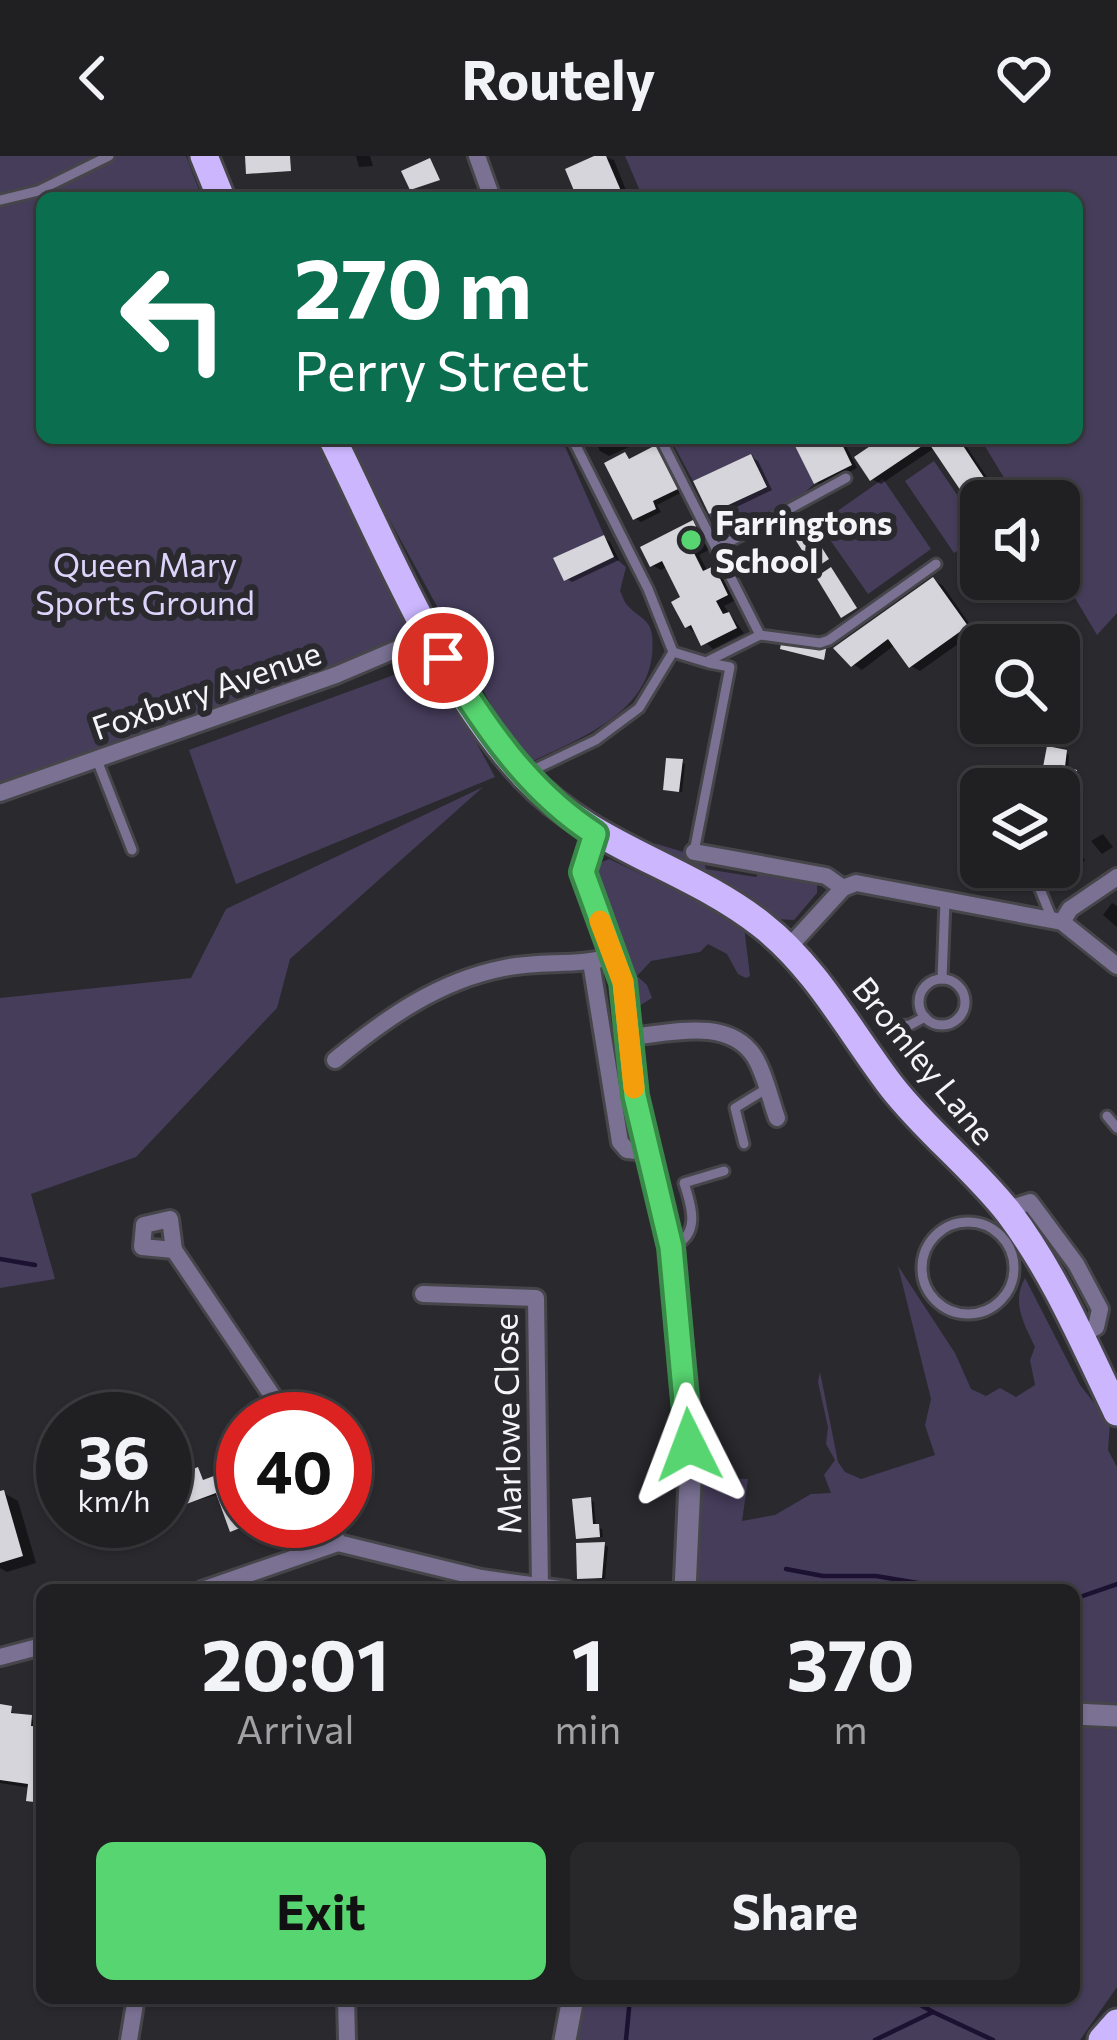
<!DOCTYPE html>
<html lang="en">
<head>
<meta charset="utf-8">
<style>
  :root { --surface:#201f22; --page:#28272a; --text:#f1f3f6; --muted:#a2a2a5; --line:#3d3d40; --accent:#57d570 }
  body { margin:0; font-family:Commissioner,sans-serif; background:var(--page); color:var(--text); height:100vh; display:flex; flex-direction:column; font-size:45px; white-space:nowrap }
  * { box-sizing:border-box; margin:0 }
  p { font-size:39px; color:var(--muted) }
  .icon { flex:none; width:66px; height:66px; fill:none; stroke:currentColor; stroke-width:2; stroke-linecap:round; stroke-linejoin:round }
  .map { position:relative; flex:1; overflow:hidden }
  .side { position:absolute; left:36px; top:1428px; width:1044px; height:420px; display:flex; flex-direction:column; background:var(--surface); border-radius:18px; box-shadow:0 3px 9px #0004,0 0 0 3px var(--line) }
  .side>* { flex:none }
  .guide { position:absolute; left:36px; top:36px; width:1047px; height:252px; border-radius:18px; box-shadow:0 3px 9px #0004,0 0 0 3px var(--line); background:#0b6e4f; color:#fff; overflow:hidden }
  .buttons { position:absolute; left:960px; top:324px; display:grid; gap:24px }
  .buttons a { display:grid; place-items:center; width:120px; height:120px; border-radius:18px; background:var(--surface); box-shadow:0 3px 9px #0004,0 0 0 3px var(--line); font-size:60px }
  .speed { position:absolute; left:36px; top:1236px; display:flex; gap:24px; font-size:60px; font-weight:700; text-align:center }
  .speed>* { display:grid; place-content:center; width:156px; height:156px; border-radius:50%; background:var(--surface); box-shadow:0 3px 9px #0004,0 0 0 3px var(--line); line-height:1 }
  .speed small { font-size:30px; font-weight:400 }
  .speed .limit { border:18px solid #d22; background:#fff; color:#111 }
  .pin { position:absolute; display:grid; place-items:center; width:102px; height:102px; color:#fff; margin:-51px; border:6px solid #fff; border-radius:50%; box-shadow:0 3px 12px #0007 }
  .me { position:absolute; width:132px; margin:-66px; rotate:357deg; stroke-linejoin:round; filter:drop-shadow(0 0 9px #0008) }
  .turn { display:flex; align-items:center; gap:42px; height:252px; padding:0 60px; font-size:54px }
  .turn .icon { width:156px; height:156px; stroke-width:2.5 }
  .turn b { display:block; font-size:84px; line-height:102px }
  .eta { display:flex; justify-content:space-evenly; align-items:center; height:204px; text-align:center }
  .eta b { font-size:72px; font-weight:700; line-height:84px }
  .cta { display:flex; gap:24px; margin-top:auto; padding:24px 60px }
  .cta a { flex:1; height:138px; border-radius:18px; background:var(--accent); color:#111; font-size:48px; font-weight:700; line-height:138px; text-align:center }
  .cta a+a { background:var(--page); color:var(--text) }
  header { display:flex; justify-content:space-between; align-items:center; height:156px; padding:0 60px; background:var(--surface); font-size:54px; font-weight:700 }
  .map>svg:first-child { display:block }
</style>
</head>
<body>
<header><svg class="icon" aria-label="back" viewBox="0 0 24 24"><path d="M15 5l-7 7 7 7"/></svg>Routely<svg class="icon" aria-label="heart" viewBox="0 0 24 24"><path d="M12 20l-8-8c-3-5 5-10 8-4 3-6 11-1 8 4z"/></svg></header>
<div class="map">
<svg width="1117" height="1884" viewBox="0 0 1117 1884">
  <rect width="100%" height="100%" fill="#2a292e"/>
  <g fill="#463d5b">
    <polygon points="0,0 186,0 202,42 42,42 42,282 321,282 426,479 0,628"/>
    <polygon points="625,0 1117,0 1117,457 1097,479 1059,415 1059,345 1018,345 980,282 1077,282 1077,42 643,42"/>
    <path d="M349,282H557L563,286L604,379L553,403L564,424L614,401L626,411L620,435C623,440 624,447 629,451C638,461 650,463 652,479C660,554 582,581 529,607L495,556L348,288Z"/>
    <polygon points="670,282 791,282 814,328 801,340 719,379 709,358 767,331 752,298 693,325"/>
    <polygon points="934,305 981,374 981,379 954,397 905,325"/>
    <polygon points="883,323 931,393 868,438 819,368"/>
    <polygon points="432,505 495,621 236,728 189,594"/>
    <polygon points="483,631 290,803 277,852 136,1001 31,1038 55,1123 0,1132 0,842 191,822 226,753"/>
    <polygon points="654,687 703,702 706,713 756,721 761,714 817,725 817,737 794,764 777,763"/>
    <polygon points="609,703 705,748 744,771 750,820 746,822 738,818 727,798 708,788 700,796 651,805 637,820 647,829 652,842 639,850 635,847 623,795 593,723 600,707"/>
    <path d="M898,1110L955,1197L971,1233L986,1240L1000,1232L1016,1241L1035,1229L1030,1204L1035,1191C1024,1167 1011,1147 1025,1122L1080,1229L1110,1267L1108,1294L1117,1311V1549H1104L1117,1562V1831L1080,1884H576L585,1842H1074V1434H692L698,1301L706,1296L719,1322L748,1323L742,1365L775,1359L811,1338L831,1337L824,1319L835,1304L826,1288L828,1271L818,1226L820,1216L838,1306L845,1316L861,1323L935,1299L925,1269L931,1243Z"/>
  </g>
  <g fill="#0007">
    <polygon points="356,0 370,0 373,10 359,11"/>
    <polygon points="602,0 614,4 629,42 580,42"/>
    <polygon points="309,33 317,42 296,42 296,41"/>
    <polygon points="594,282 624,282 629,291 609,300 600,295"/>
    <polygon points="794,282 842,282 857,312 822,329 816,326"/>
    <polygon points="888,282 961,282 992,329 974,341 965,336 936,291 881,328 872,323"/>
    <polygon points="656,293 662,296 682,336 657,349 661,356 641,366 635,362 625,300 633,304"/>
    <polygon points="751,301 758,305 772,334 718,360 711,356"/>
    <polygon points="693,367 702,373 711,393 699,399 708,416 714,413 723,418 736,444 724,450 744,477 713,493 687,470 684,442 668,410 661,414 652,409"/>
    <polygon points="604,382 610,386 619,404 572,426 566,422"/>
    <polygon points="934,424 943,430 975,476 920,515 911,510 896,488 862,514 853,508"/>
    <polygon points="1066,597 1069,599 1068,614 1079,619 1078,632 1047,628"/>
    <polygon points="682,606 685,608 682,636 670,634"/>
    <polygon points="1103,678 1113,691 1102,698 1091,685"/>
    <polygon points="1078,692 1085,705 1047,714 1046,711 1059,711 1059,699"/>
    <polygon points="1112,747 1117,750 1117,771 1103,759"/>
    <polygon points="198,1315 205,1327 233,1320 243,1346 243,1365 250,1365 252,1370 233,1374 220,1338 183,1348"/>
    <polygon points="4,1337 18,1345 36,1407 7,1416 0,1412 0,1338"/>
    <polygon points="590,1344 594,1346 596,1371 602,1373 603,1381 582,1383 578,1381"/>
    <polygon points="604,1389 608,1391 605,1423 580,1421"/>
    <polygon points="0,1551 42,1568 42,1651 30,1644 31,1632 0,1627"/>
  </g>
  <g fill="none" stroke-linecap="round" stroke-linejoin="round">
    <g stroke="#1c1130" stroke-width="4.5">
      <polyline points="0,1103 35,1109"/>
      <polyline points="786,1413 823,1420 876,1420 959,1434"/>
      <polyline points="1074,1443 1117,1428"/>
      <polyline points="908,1842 933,1856"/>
      <polyline points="626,1884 630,1842"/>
      <polyline points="875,1884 933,1856 993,1884"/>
    </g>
  </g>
  <g fill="#d6d5db">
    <polygon points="245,0 290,0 291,15 246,18"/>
    <polygon points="594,0 606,0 624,42 577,42 565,13"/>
    <polygon points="430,2 440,24 410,34 401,15"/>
    <polygon points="791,282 839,282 852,309 814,328"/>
    <polygon points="882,282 958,282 985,323 963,338 928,286 870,325 854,301"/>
    <polygon points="656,289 678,333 653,345 656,353 633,364 604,307 625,296 629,303"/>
    <polygon points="751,298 767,331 709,358 693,325"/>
    <polygon points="693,364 704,387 692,393 703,415 714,410 728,439 716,445 723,458 729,456 737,472 701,490 691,469 685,472 671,446 680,441 662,405 650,411 640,391"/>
    <polygon points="808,370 829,403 814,413 793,380"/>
    <polygon points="604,379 614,401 564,425 553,402"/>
    <polygon points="831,411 857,452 841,462 816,421"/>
    <polygon points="933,421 968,470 909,512 888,483 851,511 833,492"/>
    <polygon points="782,482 826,493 824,504 780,493"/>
    <polygon points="1047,590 1067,594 1065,611 1077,614 1074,632 1040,627"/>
    <polygon points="666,602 683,603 679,636 663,634"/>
    <polygon points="198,1311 203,1324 230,1314 243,1349 243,1365 258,1365 230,1376 216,1337 181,1350 174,1331 182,1328 178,1319"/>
    <polygon points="4,1334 23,1400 0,1407 0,1335"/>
    <polygon points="591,1341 593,1368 599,1368 600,1381 576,1383 572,1343"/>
    <polygon points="605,1386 602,1422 577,1423 576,1387"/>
    <polygon points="0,1548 12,1550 11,1557 32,1559 31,1570 42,1571 42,1647 26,1645 28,1628 0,1624"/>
  </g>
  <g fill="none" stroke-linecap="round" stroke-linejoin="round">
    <g stroke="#46454a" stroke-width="15">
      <g id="service">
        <polyline points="0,44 38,35 109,0"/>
        <polyline points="572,282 648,433 673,496 706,506 760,479 660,282"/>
        <polyline points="716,393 846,322"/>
        <polyline points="760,479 820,487 829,484 936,408"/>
        <polyline points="97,604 132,694"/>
        <polyline points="529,616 596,584 639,552 673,496"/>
        <polyline points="694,696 730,511 709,507"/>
        <polyline points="1031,711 1052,763"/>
        <polyline points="942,823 945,745"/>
        <circle cx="942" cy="846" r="23"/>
        <polyline points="886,870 910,869 925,861"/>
        <polyline points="1107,960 1117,972"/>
        <polyline points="744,988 735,952 766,933"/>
        <circle cx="968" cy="1112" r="46"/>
        <path d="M671,1091C701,1080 692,1051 684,1027L724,1015"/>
      </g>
    </g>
    <g stroke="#46454a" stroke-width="22">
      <g id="minor">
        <polyline points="477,0 492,42"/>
        <polyline points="0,637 336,519 430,479"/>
        <polyline points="694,696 826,720 843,732"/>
        <polyline points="1062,766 1070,753 1117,721"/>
        <polyline points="788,792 843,732 856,727 1062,766 1117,810"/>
        <polyline points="591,806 620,986 627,994 646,996"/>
        <path d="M629,881C668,878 727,860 754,900C765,917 770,943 777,962"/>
        <path d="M335,904C386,862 438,825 504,812C541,804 578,811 614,800"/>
        <polyline points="1006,1054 1030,1046 1076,1108 1100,1153 1096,1171 1080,1179"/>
        <polygon points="170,1063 174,1094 142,1091 144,1069"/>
        <polyline points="174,1094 288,1263"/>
        <polyline points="423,1138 536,1142 540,1431"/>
        <polyline points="329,1365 338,1387"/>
        <polyline points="202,1434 338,1387 481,1422 567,1434"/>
        <polyline points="0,1501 42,1490"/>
        <polyline points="346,1842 347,1884"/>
        <polyline points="129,1884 136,1842"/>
      </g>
    </g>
    <g stroke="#46454a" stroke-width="27">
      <g id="tertiary">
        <polyline points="595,678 584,709 584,723 623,826 635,940 671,1091 688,1251 690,1327 685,1434"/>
        <polyline points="1074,1558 1117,1560"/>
        <polyline points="565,1884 573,1842"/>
      </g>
    </g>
    <g stroke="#46454a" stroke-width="33">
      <g id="primary">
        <polyline points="204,0 221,42"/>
        <path d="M332,282C386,391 442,531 525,620C591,691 687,710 762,769C816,811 850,876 892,931C927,976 974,1012 1009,1057C1055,1118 1084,1188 1117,1256"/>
        <polyline points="1102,1884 1117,1867"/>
      </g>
    </g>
    <use href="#service" stroke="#7a7193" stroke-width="9"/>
    <use href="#minor" stroke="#7a7193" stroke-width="16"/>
    <use href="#tertiary" stroke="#7a7193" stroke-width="21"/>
    <use href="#primary" stroke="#ccb7ff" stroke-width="27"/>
  </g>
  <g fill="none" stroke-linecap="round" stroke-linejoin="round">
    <g stroke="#398a49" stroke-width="30">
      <path id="route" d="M443,502C484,569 528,635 595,678L583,716L623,826L635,940L671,1091L689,1289"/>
    </g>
    <use href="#route" stroke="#57d570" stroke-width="21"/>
    <polyline stroke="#f59e0b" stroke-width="21" points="600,765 623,826 634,932"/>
  </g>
  <circle fill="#57d570" stroke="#2a292e" stroke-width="4.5" cx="691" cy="384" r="12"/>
  <g text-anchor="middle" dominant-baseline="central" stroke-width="12" stroke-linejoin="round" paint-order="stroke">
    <g font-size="33" font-weight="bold" fill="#f5f4f7" stroke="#2a292e" text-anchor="start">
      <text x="715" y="365">Farringtons<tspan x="715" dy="38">School</tspan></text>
    </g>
    <g font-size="33" fill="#ded4fb" stroke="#2a292e">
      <text x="145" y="407">Queen Mary<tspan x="145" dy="38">Sports Ground</tspan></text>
    </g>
    <g font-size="33" fill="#f5f4f7" stroke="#2a292e">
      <text transform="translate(206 533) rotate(-19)">Foxbury Avenue</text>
      <text transform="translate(925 904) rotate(51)">Bromley Lane</text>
      <text transform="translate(506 1268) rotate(-91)">Marlowe Close</text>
    </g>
  </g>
</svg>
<div class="buttons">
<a><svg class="icon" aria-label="sound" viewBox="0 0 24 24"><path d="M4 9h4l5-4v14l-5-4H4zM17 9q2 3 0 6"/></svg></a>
<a><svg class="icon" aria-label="search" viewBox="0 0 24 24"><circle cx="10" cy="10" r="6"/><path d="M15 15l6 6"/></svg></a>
<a><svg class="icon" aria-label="layers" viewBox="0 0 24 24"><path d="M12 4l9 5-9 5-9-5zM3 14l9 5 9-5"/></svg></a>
</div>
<div class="speed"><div>36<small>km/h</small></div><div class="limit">40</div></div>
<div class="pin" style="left:443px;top:502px;background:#d93025"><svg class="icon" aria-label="arrive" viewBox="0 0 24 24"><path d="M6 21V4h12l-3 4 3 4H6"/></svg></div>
<svg class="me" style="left:689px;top:1289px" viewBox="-20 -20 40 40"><path d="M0-17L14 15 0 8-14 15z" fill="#57d570" stroke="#fff" stroke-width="4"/></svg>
<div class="guide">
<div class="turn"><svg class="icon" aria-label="left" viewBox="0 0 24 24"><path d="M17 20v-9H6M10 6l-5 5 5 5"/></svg><div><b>270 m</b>Perry Street</div></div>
</div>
<section class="side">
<div class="eta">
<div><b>20:01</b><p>Arrival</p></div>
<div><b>1</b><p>min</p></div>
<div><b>370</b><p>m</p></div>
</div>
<div class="cta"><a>Exit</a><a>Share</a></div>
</section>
</div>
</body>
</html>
